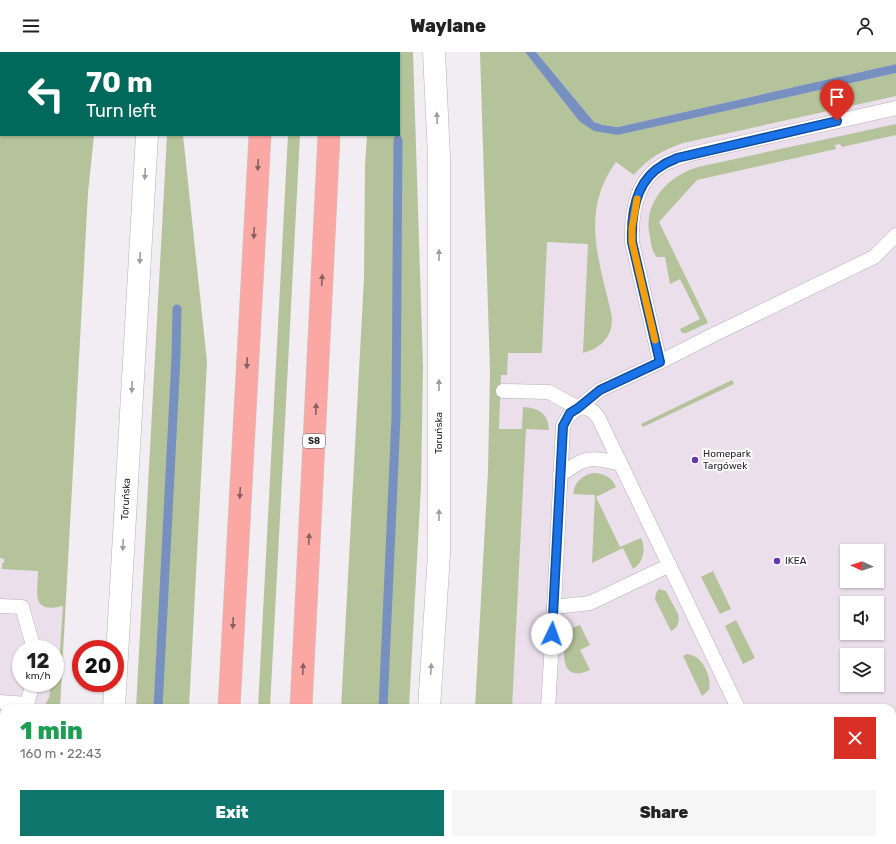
<!DOCTYPE html>
<html lang="en">
<head>
<meta charset="utf-8">
<style>
  :root { --surface:#fff; --page:#f6f6f6; --text:#222; --muted:#767676; --accent:#0f766e }
  body { margin:0; font-family:Rubik,sans-serif; background:var(--page); color:var(--text); height:100vh; display:flex; flex-direction:column; font-size:15px; white-space:nowrap }
  * { box-sizing:border-box; margin:0 }
  p { font-size:13px; color:var(--muted) }
  .icon { flex:none; width:22px; height:22px; fill:none; stroke:currentColor; stroke-width:2; stroke-linecap:round; stroke-linejoin:round }
  .map { position:relative; flex:1; overflow:hidden }
  .details { position:absolute; left:0px; top:652px; width:896px; height:140px; display:flex; flex-direction:column; background:var(--surface); border-radius:12px 12px 0 0; box-shadow:0 1px 3px #0004 }
  .details>* { flex:none }
  .guide { position:absolute; left:0px; top:0px; width:400px; height:84px; box-shadow:0 1px 3px #0004; background:#00695c; color:#fff; overflow:hidden }
  .needle { width:26px; rotate:273deg }
  .controls { position:absolute; left:840px; top:492px; display:grid; gap:8px }
  .controls a { display:grid; place-items:center; width:44px; height:44px; border-radius:0px; background:var(--surface); box-shadow:0 1px 3px #0004; font-size:20px }
  .speed { position:absolute; left:12px; top:588px; display:flex; gap:8px; font-size:20px; font-weight:700; text-align:center }
  .speed>* { display:grid; place-content:center; width:52px; height:52px; border-radius:50%; background:var(--surface); box-shadow:0 1px 3px #0004; line-height:1 }
  .speed small { font-size:10px; font-weight:400 }
  .speed .limit { border:6px solid #d22; background:#fff; color:#111 }
  .pin { position:absolute; display:grid; place-items:center; width:34px; height:34px; color:#fff; margin:-41px -17px; border-radius:50% 50% 50% 0; rotate:-45deg; box-shadow:0 0 4px #0007 }
  .pin .icon { rotate:45deg }
  .me { position:absolute; width:44px; margin:-22px; rotate:3deg; stroke-linejoin:round; filter:drop-shadow(0 0 3px #0008) }
  .turn { display:flex; align-items:center; gap:14px; height:84px; padding:0 20px; font-size:18px }
  .turn .icon { width:52px; height:52px; stroke-width:2.5 }
  .turn b { display:block; font-size:28px; line-height:34px }
  .round { display:grid; place-items:center; flex:none; width:42px; height:42px; border-radius:0px; background:var(--page) }
  .summary { display:flex; align-items:center; justify-content:space-between; height:68px; padding:0 20px }
  h1 { font-size:24px; font-weight:800; line-height:30px; color:#1e9e55 }
  .primary-button { display:flex; gap:8px; margin-top:auto; padding:8px 20px }
  .primary-button a { flex:1; height:46px; border-radius:0px; background:var(--accent); color:#fff; font-size:16px; font-weight:800; line-height:46px; text-align:center }
  .primary-button a+a { background:var(--page); color:var(--text) }
  header { display:flex; justify-content:space-between; align-items:center; height:52px; padding:0 20px; background:var(--surface); font-size:18px; font-weight:800 }
  .map>svg:first-child { display:block }
</style>
</head>
<body>
<header><svg class="icon" aria-label="menu" viewBox="0 0 24 24"><path d="M4 6h16M4 12h16M4 18h16"/></svg>Waylane<svg class="icon" aria-label="person" viewBox="0 0 24 24"><circle cx="12" cy="8" r="4"/><path d="M4 21q1-7 8-7t8 7"/></svg></header>
<div class="map">
<svg width="896" height="792" viewBox="0 0 896 792">
  <rect width="100%" height="100%" fill="#f2ecf3"/>
  <g fill="#ebdfec" fill-rule="evenodd">
    <path d="M511,0H896V792H477V788H892V656H483ZM847,499H877V529H847ZM847,551H877V581H847ZM847,603H877V633H847Z"/>
    <path d="M84,210L60,656H4V788H53V792H0V229ZM21,597H55V631H21Z"/>
  </g>
  <g fill="#b5c39b">
    <path d="M0,0H103L1,1V83H94L88,141L60,656H43L49,646L51,631H55V627H58L63,554C30,562 38,541 38,519L2,517V511H4V507L0,506Z"/>
    <polygon points="371,0 413,0 423,314 421,434 409,656 341,656 364,226 365,113 367,83 399,83 399,1"/>
    <path d="M480,0H525L579,69L618,83L896,21V44L683,91C663,98 648,106 634,123L616,110C579,161 600,210 612,265C613,285 601,296 583,301L588,192L547,190L542,301H508L507,323H501L499,377H522L523,355C539,356 548,361 549,378L526,377L512,656H475L488,419L490,320Z"/>
    <polygon points="536,0 896,0 896,12 618,75 603,73 594,70"/>
    <path d="M896,72V83L842,95L840,92L835,93L836,97L697,128L659,170L708,271L686,281H682L680,277L700,267L680,227L670,232L665,205H657C652,200 651,192 650,185C642,152 667,124 698,115Z"/>
    <polygon points="167,83 183,83 207,310 189,656 136,656"/>
    <polygon points="288,83 300,83 270,656 258,656"/>
    <polygon points="732,328 734,332 643,375 641,372"/>
    <path d="M593,421C603,421 612,425 616,435L596,445L620,495L641,486C646,497 644,510 633,517L623,496L592,511L595,443L573,442C575,430 581,424 593,421Z"/>
    <polygon points="713,519 731,557 720,562 701,525"/>
    <path d="M659,537L666,539L678,562C680,569 678,576 671,579L655,547L656,541Z"/>
    <polygon points="736,568 755,606 743,612 725,574"/>
    <path d="M580,573L590,593L580,598L590,618C561,631 562,603 566,583L574,575Z"/>
    <path d="M687,602C702,603 712,624 709,638L702,644L683,604Z"/>
    <polygon points="17,788 53,788 53,792 13,792"/>
    <polygon points="129,788 182,788 181,792 128,792"/>
    <rect x="334" y="788" width="67" height="4"/>
    <rect x="467" y="788" width="38" height="4"/>
  </g>
  <polygon fill="#7890bf" points="525,0 536,0 594,70 603,73 618,75 896,12 896,21 618,83 594,79 579,69"/>
  <g fill="none" stroke-linecap="round" stroke-linejoin="round">
    <g stroke="#7890bf" stroke-width="9">
      <polyline points="158,656 176,305 177,257"/>
      <polyline points="383,656 396,365 398,88"/>
      <polyline points="151,792 151,788"/>
      <polyline points="376,792 376,788"/>
    </g>
    <g stroke="#b6b0b6" stroke-width="15">
      <g id="lane">
        <polyline points="660,310 711,284 874,205 896,183"/>
        <path d="M503,339L549,340L578,356L600,338L660,310L632,190C631,162 636,129 662,113C671,108 681,105 691,102L896,56"/>
        <path d="M560,423C567,419 575,412 583,409C595,405 609,409 621,412"/>
        <polyline points="0,554 22,555 34,597"/>
        <path d="M554,555L563,374C571,357 584,347 598,365L738,656"/>
        <polyline points="0,650 27,652 25,656"/>
        <polyline points="27,652 33,631"/>
        <polyline points="548,656 554,555 590,551 670,513"/>
        <polyline points="0,765 4,765"/>
        <polyline points="0,786 4,780"/>
        <polyline points="801,788 803,792"/>
        <polyline points="541,792 541,788"/>
      </g>
    </g>
    <g stroke="#b6b0b6" stroke-width="23">
      <g id="secondary">
        <polyline points="151,1 152,0"/>
        <polyline points="114,656 147,83"/>
        <polyline points="429,656 439,502 439,105 434,0"/>
        <polyline points="106,792 106,788"/>
        <polyline points="419,792 419,788"/>
      </g>
    </g>
    <g stroke="#cbcbcb" stroke-width="23">
      <g id="highway">
        <polyline points="264,1 264,0"/>
        <polyline points="333,1 333,0"/>
        <polyline points="229,656 260,83"/>
        <polyline points="301,656 329,83"/>
        <polyline points="221,792 221,788"/>
        <polyline points="294,792 294,788"/>
      </g>
    </g>
    <use href="#lane" stroke="#fff" stroke-width="14"/>
    <use href="#secondary" stroke="#fff" stroke-width="22"/>
    <use href="#highway" stroke="#fba7a3" stroke-width="22"/>
  </g>
  <defs><path id="oneway-solid" d="M-6-.8H1V-3.2L6.5 0L1 3.2V.8H-6Z"/></defs>
  <g fill="#9e9d9e">
    <use href="#oneway-solid" transform="translate(437 66) rotate(-92)"/>
    <use href="#oneway-solid" transform="translate(145 122) rotate(93)"/>
    <use href="#oneway-solid" transform="translate(439 203) rotate(-90)"/>
    <use href="#oneway-solid" transform="translate(140 206) rotate(93)"/>
    <use href="#oneway-solid" transform="translate(439 333) rotate(-90)"/>
    <use href="#oneway-solid" transform="translate(132 335) rotate(93)"/>
    <use href="#oneway-solid" transform="translate(439 463) rotate(-90)"/>
    <use href="#oneway-solid" transform="translate(123 493) rotate(93)"/>
    <use href="#oneway-solid" transform="translate(431 617) rotate(-86)"/>
  </g>
  <g fill="#87605f">
    <use href="#oneway-solid" transform="translate(258 113) rotate(93)"/>
    <use href="#oneway-solid" transform="translate(254 181) rotate(93)"/>
    <use href="#oneway-solid" transform="translate(322 228) rotate(-87)"/>
    <use href="#oneway-solid" transform="translate(247 311) rotate(93)"/>
    <use href="#oneway-solid" transform="translate(316 357) rotate(-87)"/>
    <use href="#oneway-solid" transform="translate(240 441) rotate(93)"/>
    <use href="#oneway-solid" transform="translate(309 487) rotate(-87)"/>
    <use href="#oneway-solid" transform="translate(233 571) rotate(93)"/>
    <use href="#oneway-solid" transform="translate(303 617) rotate(-87)"/>
  </g>
  <g fill="none" stroke-linecap="round" stroke-linejoin="round">
    <g stroke="#114b97" stroke-width="10">
      <path id="route" d="M552,582L563,374L570,361L578,356L600,338L660,310L632,190C631,162 636,128 663,113C667,110 672,109 677,106L837,69"/>
    </g>
    <use href="#route" stroke="#1a73e8" stroke-width="7"/>
    <polyline stroke="#f59e0b" stroke-width="7" points="637,147 632,176 632,190 655,288"/>
  </g>
  <g fill="#6636ad" stroke="#fff" stroke-width="1.5">
    <circle cx="695" cy="408" r="4"/>
    <circle cx="777" cy="509" r="4"/>
  </g>
  <g text-anchor="middle" dominant-baseline="central" stroke-width="4" stroke-linejoin="round" paint-order="stroke">
    <rect fill="#fff" stroke="#686768" stroke-width="1" x="303" y="382" width="22" height="14" rx="3"/>
    <g font-size="9" font-weight="bold" fill="#282628">
      <text x="314" y="389">S8</text>
    </g>
    <g font-size="10" fill="#282628" stroke="#fff">
      <text transform="translate(439 381) rotate(-90)">Toruńska</text>
      <text transform="translate(126 447) rotate(-87)">Toruńska</text>
    </g>
    <g font-size="10" fill="#282628" stroke="#fff" text-anchor="start">
      <text x="703" y="402">Homepark<tspan x="703" dy="12">Targówek</tspan></text>
      <text x="785" y="509">IKEA</text>
    </g>
  </g>
</svg>
<div class="controls">
<a><svg class="needle" viewBox="-14 -14 28 28"><path d="M0-13l5 13h-10z" fill="#e53935"/><path d="M0 13l5-13h-10z" fill="#767676"/></svg></a>
<a><svg class="icon" aria-label="sound" viewBox="0 0 24 24"><path d="M4 9h4l5-4v14l-5-4H4zM17 9q2 3 0 6"/></svg></a>
<a><svg class="icon" aria-label="layers" viewBox="0 0 24 24"><path d="M12 4l9 5-9 5-9-5zM3 14l9 5 9-5"/></svg></a>
</div>
<div class="speed"><div>12<small>km/h</small></div><div class="limit">20</div></div>
<div class="pin" style="left:837px;top:69px;background:#d93025"><svg class="icon" aria-label="arrive" viewBox="0 0 24 24"><path d="M6 21V4h12l-3 4 3 4H6"/></svg></div>
<svg class="me" style="left:552px;top:582px" viewBox="-20 -20 40 40"><circle r="19" fill="#fff"/><path d="M0-13L10 11 0 6-10 11z" fill="#1a73e8"/></svg>
<div class="guide">
<div class="turn"><svg class="icon" aria-label="left" viewBox="0 0 24 24"><path d="M17 20v-9H6M10 6l-5 5 5 5"/></svg><div><b>70 m</b>Turn left</div></div>
</div>
<section class="details">
<div class="summary"><div><h1>1 min</h1><p>160 m · 22:43</p></div><a class="round" style="background:#d93025;color:#fff"><svg class="icon" aria-label="close" viewBox="0 0 24 24"><path d="M6 6l12 12M18 6L6 18"/></svg></a></div>
<div class="primary-button"><a>Exit</a><a>Share</a></div>
</section>
</div>
</body>
</html>
